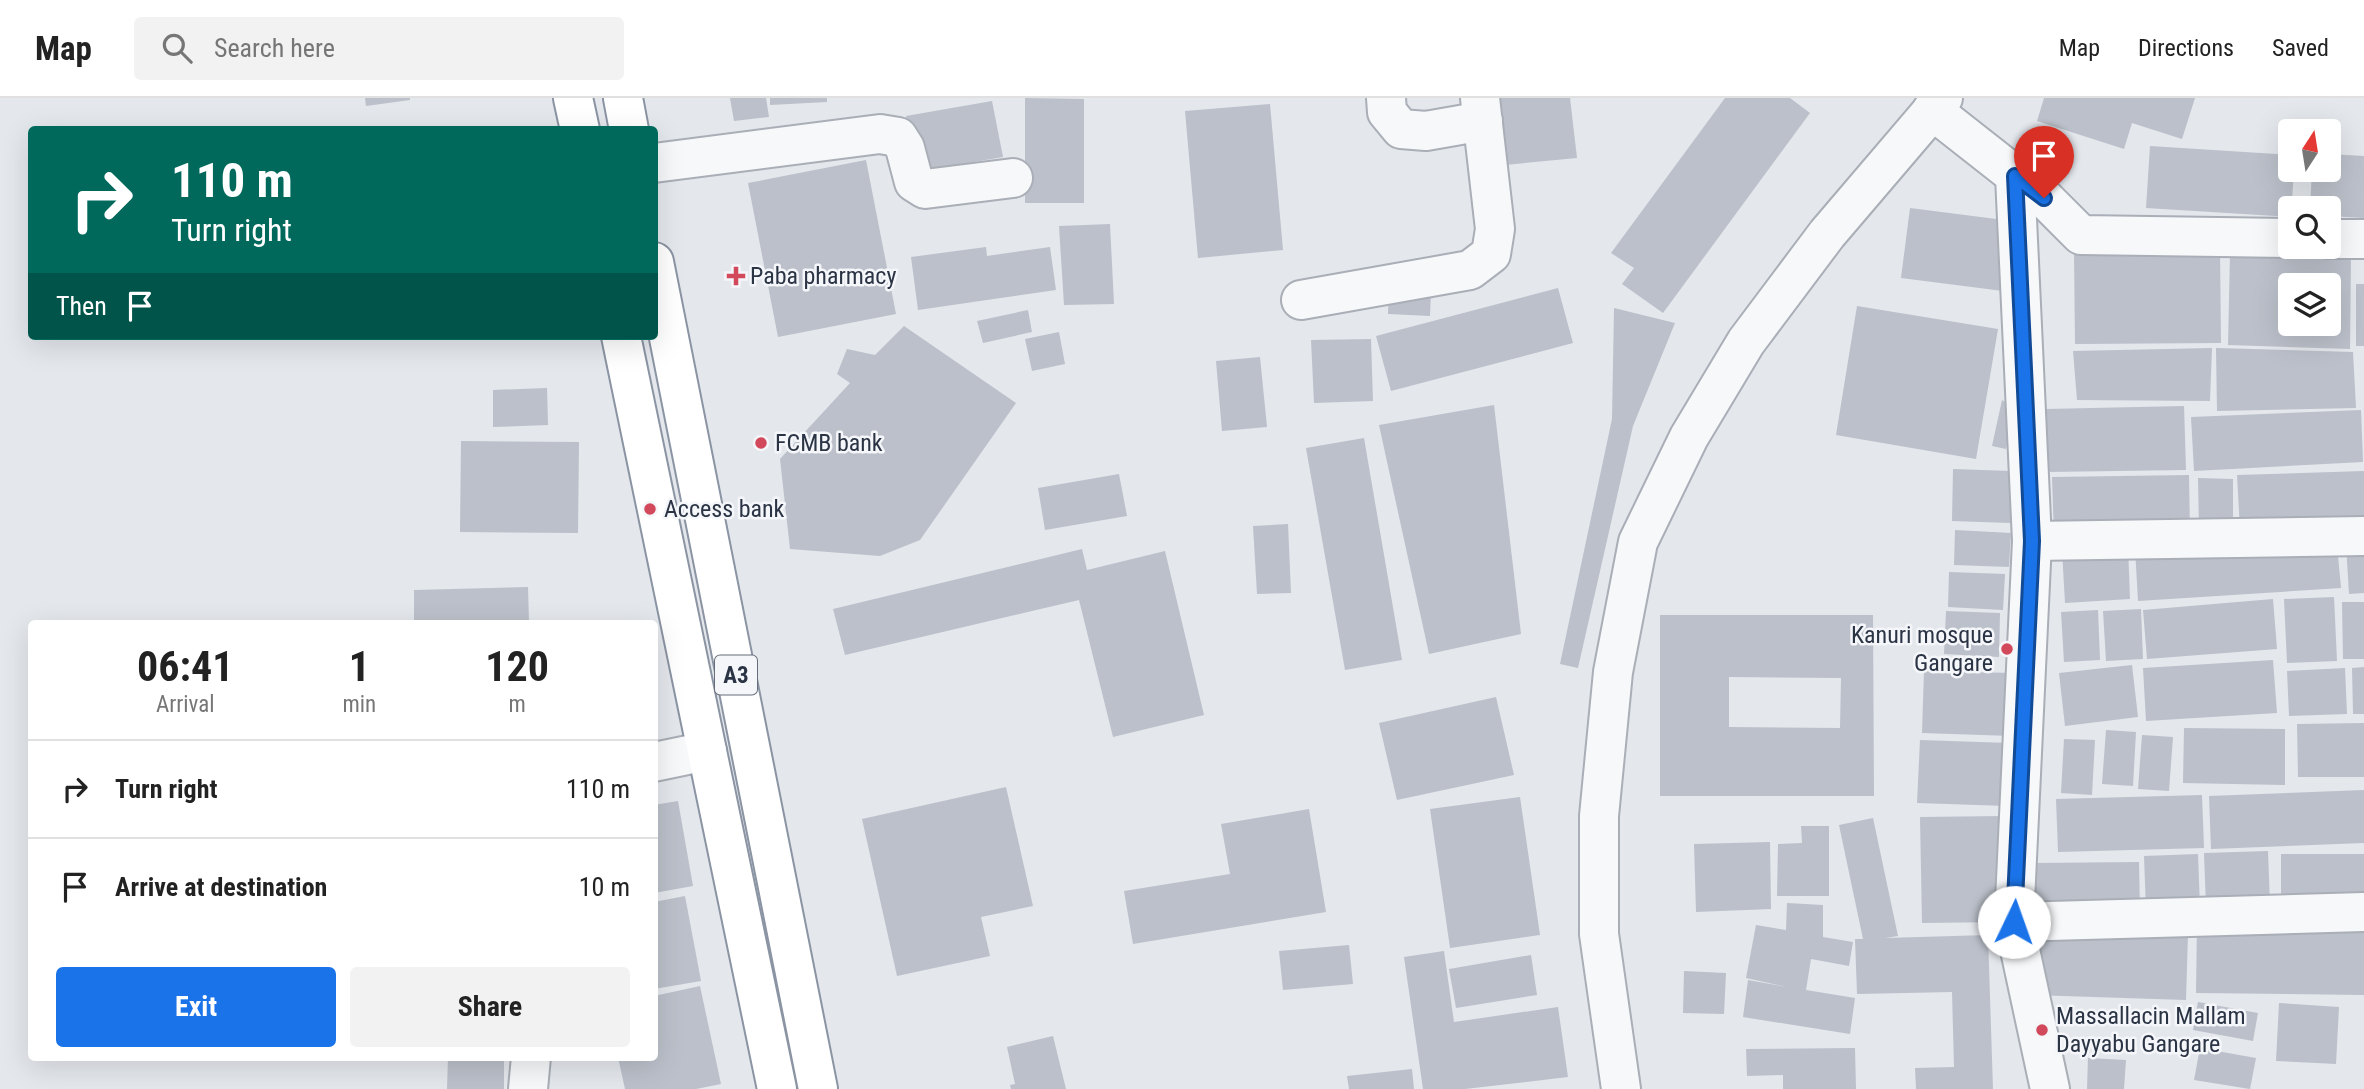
<!DOCTYPE html>
<html lang="en">
<head>
<meta charset="utf-8">
<style>
  :root { --surface:#fff; --page:#f2f2f2; --text:#222; --muted:#767676; --line:#e0e0e0; --accent:#1a73e8 }
  body { margin:0; font-family:"Roboto Condensed",sans-serif; background:var(--page); color:var(--text); height:100vh; display:flex; flex-direction:column; font-size:26px; white-space:nowrap }
  * { box-sizing:border-box; margin:0 }
  p { font-size:23px; color:var(--muted) }
  .icon { flex:none; width:38px; height:38px; fill:none; stroke:currentColor; stroke-width:2; stroke-linecap:round; stroke-linejoin:round }
  .map { position:relative; flex:1; overflow:hidden }
  .sheet { position:absolute; left:28px; top:522px; width:630px; height:441px; display:flex; flex-direction:column; background:var(--surface); border-radius:7px; box-shadow:0 7px 28px #0002 }
  .sheet>* { flex:none }
  .banner { position:absolute; left:28px; top:28px; width:630px; height:214px; border-radius:7px; box-shadow:0 7px 28px #0002; background:#00695c; color:#fff; overflow:hidden }
  .needle { width:46px; rotate:12deg }
  .controls { position:absolute; left:2278px; top:21px; display:grid; gap:14px }
  .controls a { display:grid; place-items:center; width:63px; height:63px; border-radius:7px; background:var(--surface); box-shadow:0 7px 28px #0002; font-size:35px }
  .pin { position:absolute; display:grid; place-items:center; width:60px; height:60px; color:#fff; margin:-72px -30px; border-radius:50% 50% 50% 0; rotate:-45deg; box-shadow:0 0 7px #0007 }
  .pin .icon { rotate:45deg }
  .me { position:absolute; width:77px; margin:-38px; rotate:3deg; stroke-linejoin:round; filter:drop-shadow(0 0 5px #0008) }
  .turn { display:flex; align-items:center; gap:24px; height:147px; padding:0 28px; font-size:32px }
  .turn .icon { width:91px; height:91px; stroke-width:2.5 }
  .turn b { display:block; font-size:49px; line-height:60px }
  .then { display:flex; align-items:center; height:66px; padding:0 28px; background:#0003; gap:14px; font-size:26px }
  .eta { display:flex; justify-content:space-evenly; align-items:center; height:119px; text-align:center }
  .eta b { font-size:42px; font-weight:700; line-height:49px }
  .action { display:flex; gap:14px; margin-top:auto; padding:14px 28px }
  .action a { flex:1; height:80px; border-radius:7px; background:var(--accent); color:#fff; font-size:28px; font-weight:700; line-height:80px; text-align:center }
  .action a+a { background:var(--page); color:var(--text) }
  ul { padding:0; list-style:none }
  li { display:flex; align-items:center; gap:21px; height:98px; padding:0 28px; border-top:2px solid var(--line) }
  li div { flex:1 }
  li b { display:block; font-size:26px }
  li em { font-style:normal }
  header { display:flex; align-items:center; gap:42px; box-sizing:border-box; height:98px; padding:0 35px; background:var(--surface); border-bottom:2px solid var(--line) }
  header strong { font-size:33px }
  nav { display:flex; gap:38px; margin-inline-start:auto; font-size:24px }
  .search { width:490px; height:63px; background:var(--page); display:flex; align-items:center; gap:18px; box-sizing:border-box; padding:0 24px; border-radius:7px; color:var(--muted); font-size:26px }
  .map>svg:first-child { display:block }
</style>
</head>
<body>
<header>
<strong>Map</strong>
<div class="search"><svg class="icon" aria-label="search" viewBox="0 0 24 24"><circle cx="10" cy="10" r="6"/><path d="M15 15l6 6"/></svg>Search here</div>
<nav><a>Map</a><a>Directions</a><a>Saved</a></nav>
</header>
<div class="map">
<svg width="2364" height="991" viewBox="0 0 2364 991">
  <rect width="100%" height="100%" fill="#e4e7ec"/>
  <g fill="#bbc0ca" fill-rule="evenodd">
    <polygon points="365,0 410,0 410,2 366,8"/>
    <polygon points="730,0 766,0 769,19 734,23"/>
    <polygon points="770,0 827,0 827,4 770,7"/>
    <polygon points="1025,0 1084,1 1084,105 1025,105"/>
    <polygon points="1487,0 1570,0 1577,60 1494,68"/>
    <polygon points="1725,0 1790,0 1810,15 1663,215 1622,186 1634,170 1611,155"/>
    <polygon points="2044,0 2195,0 2182,41 2132,25 2124,51 2037,23"/>
    <polygon points="992,3 1003,59 917,74 906,18"/>
    <polygon points="1270,6 1283,152 1198,160 1185,13"/>
    <polygon points="2150,48 2291,57 2291,72 2294,72 2291,119 2146,110"/>
    <polygon points="2329,56 2364,58 2364,120 2329,118 2329,110 2310,110 2312,72 2329,72"/>
    <polygon points="866,62 896,216 778,239 748,85"/>
    <polygon points="1910,110 2012,123 2003,193 1901,180"/>
    <polygon points="1110,126 1114,206 1064,207 1059,128"/>
    <polygon points="986,149 987,158 1050,149 1056,192 918,212 911,159"/>
    <polygon points="2220,151 2221,245 2075,246 2074,152"/>
    <path d="M2230,156L2351,159L2350,251L2228,247ZM2291,187H2329V226H2291Z"/>
    <rect x="2356" y="186" width="8" height="62"/>
    <polygon points="1389,190 1431,192 1430,218 1388,216"/>
    <polygon points="1558,190 1573,245 1391,293 1376,238"/>
    <polygon points="1857,208 1998,231 1976,361 1836,337"/>
    <polygon points="1614,210 1675,225 1633,328 1578,570 1560,566 1612,321"/>
    <polygon points="1028,212 1032,234 983,245 977,223"/>
    <polygon points="904,228 1016,305 920,442 880,458 790,451 780,361 850,285 837,276 847,251 875,257"/>
    <polygon points="1059,234 1065,266 1032,273 1025,241"/>
    <polygon points="1371,241 1373,303 1314,305 1311,242"/>
    <polygon points="2212,250 2210,303 2077,302 2073,253"/>
    <polygon points="2216,250 2353,254 2356,310 2217,313"/>
    <polygon points="1260,259 1267,329 1222,333 1216,263"/>
    <polygon points="547,290 548,327 493,329 493,292"/>
    <polygon points="2002,302 2015,311 2006,351 1992,348"/>
    <polygon points="1494,307 1521,536 1429,556 1379,327"/>
    <polygon points="2184,308 2186,372 2047,374 2046,311"/>
    <polygon points="2361,312 2363,364 2194,373 2191,319"/>
    <polygon points="1364,340 1402,562 1345,572 1306,350"/>
    <polygon points="461,343 579,344 578,435 460,434"/>
    <polygon points="1953,371 2011,373 2010,425 1952,423"/>
    <polygon points="2364,373 2364,428 2240,432 2237,377"/>
    <polygon points="1119,376 1127,418 1045,432 1038,390"/>
    <polygon points="2189,377 2190,436 2054,437 2052,379"/>
    <polygon points="2198,380 2233,381 2233,431 2199,431"/>
    <polygon points="1288,426 1291,495 1257,496 1253,428"/>
    <polygon points="1955,432 2011,435 2009,469 1954,467"/>
    <polygon points="2346,446 2364,446 2364,495 2349,496"/>
    <polygon points="2337,447 2341,490 2138,503 2135,450"/>
    <polygon points="2128,448 2130,501 2065,505 2062,452"/>
    <polygon points="1082,451 1087,472 1165,453 1204,617 1113,639 1079,502 845,557 833,511"/>
    <polygon points="1949,474 2005,476 2003,512 1948,509"/>
    <polygon points="528,489 529,525 414,525 414,492"/>
    <polygon points="2334,499 2337,563 2287,565 2284,501"/>
    <polygon points="2273,501 2277,551 2147,561 2143,512"/>
    <polygon points="2342,504 2364,504 2364,561 2343,561"/>
    <polygon points="2141,511 2143,561 2106,563 2103,513"/>
    <polygon points="2098,512 2100,562 2064,564 2061,514"/>
    <polygon points="1946,513 2000,515 1999,559 1944,556"/>
    <path d="M1660,517H1873L1874,698H1660ZM1729,579L1841,580L1840,630L1729,629Z"/>
    <polygon points="2273,562 2277,615 2146,623 2143,570"/>
    <polygon points="2132,567 2138,619 2065,628 2059,575"/>
    <polygon points="2364,569 2364,616 2353,616 2352,570"/>
    <polygon points="2345,570 2347,616 2289,618 2287,573"/>
    <polygon points="1924,573 2014,575 2012,638 1922,635"/>
    <polygon points="1496,599 1514,677 1397,702 1379,625"/>
    <polygon points="2364,625 2364,679 2298,679 2297,626"/>
    <polygon points="2184,630 2285,631 2285,687 2183,685"/>
    <polygon points="2106,632 2136,634 2133,688 2102,686"/>
    <polygon points="2142,637 2173,639 2169,693 2138,691"/>
    <polygon points="2064,641 2095,642 2092,697 2061,695"/>
    <polygon points="1920,642 2009,645 2007,708 1917,705"/>
    <polygon points="1006,689 1033,808 981,819 990,858 897,878 862,721"/>
    <polygon points="2364,692 2364,745 2211,751 2209,698"/>
    <polygon points="2202,697 2204,750 2058,754 2056,701"/>
    <polygon points="1520,699 1540,837 1450,850 1430,711"/>
    <polygon points="678,703 693,788 654,795 654,707"/>
    <polygon points="1309,711 1326,814 1133,846 1124,793 1230,776 1221,726"/>
    <polygon points="2003,718 2005,824 1922,825 1920,719"/>
    <polygon points="1873,720 1898,838 1885,840 1988,837 1993,991 1916,991 1915,970 1954,969 1952,894 1857,896 1855,841 1863,841 1839,727"/>
    <polygon points="1801,728 1829,728 1829,798 1777,798 1778,746 1802,745"/>
    <polygon points="1770,744 1771,811 1696,814 1694,746"/>
    <polygon points="2268,753 2270,806 2206,809 2204,755"/>
    <polygon points="2198,756 2200,810 2146,812 2144,758"/>
    <rect x="2281" y="756" width="83" height="47"/>
    <polygon points="2139,764 2140,815 2034,816 2033,765"/>
    <polygon points="685,798 701,883 654,891 654,804"/>
    <polygon points="1787,805 1823,807 1823,839 1853,844 1849,868 1811,861 1806,892 1855,900 1850,936 1743,919 1748,882 1787,889 1746,880 1756,827 1786,832"/>
    <polygon points="2197,824 2364,827 2364,897 2196,895"/>
    <polygon points="2034,831 2188,836 2186,902 2032,897"/>
    <polygon points="1349,847 1353,886 1283,892 1279,853"/>
    <polygon points="1444,853 1454,924 1558,909 1568,979 1465,991 1423,991 1404,859"/>
    <polygon points="1531,857 1537,897 1456,910 1449,871"/>
    <polygon points="1684,873 1726,875 1724,916 1683,915"/>
    <polygon points="700,888 721,986 696,991 625,991 618,959 654,959 654,898"/>
    <polygon points="2198,904 2258,915 2253,943 2193,932"/>
    <polygon points="2279,905 2339,909 2336,966 2276,963"/>
    <polygon points="1053,938 1066,991 1011,991 1010,987 1015,986 1007,949"/>
    <polygon points="1855,950 1856,991 1783,991 1783,977 1747,978 1746,951"/>
    <polygon points="2200,950 2256,960 2250,991 2194,982"/>
    <polygon points="448,959 504,959 504,991 447,991"/>
    <polygon points="2088,960 2126,962 2124,991 2087,991"/>
    <polygon points="1412,971 1414,991 1349,991 1347,978"/>
  </g>
  <g fill="none" stroke-linecap="round" stroke-linejoin="round">
    <g stroke="#a9aeb7" stroke-width="42">
      <g id="minor">
        <polyline points="1386,0 1387,14 1401,31 1426,33 1483,23"/>
        <polyline points="1932,12 2044,100 2081,137 2291,140"/>
        <polyline points="654,65 880,36 898,39 905,50 914,84 925,91 1013,80"/>
        <polyline points="2015,78 2032,443 2014,824 2050,991"/>
        <polyline points="2329,141 2364,141"/>
        <polyline points="1301,202 1470,172 1491,156 1495,131 1480,0"/>
        <polyline points="2032,443 2364,438"/>
        <polyline points="654,664 707,653"/>
        <polyline points="2014,824 2364,814"/>
        <polyline points="528,991 531,959"/>
        <polyline points="1621,991 1599,836 1599,718 1613,574 1638,444 1689,339 1746,244 1827,136 1943,0"/>
      </g>
    </g>
    <g stroke="#8b94a3" stroke-width="42">
      <g id="highway">
        <polyline points="573,0 580,32"/>
        <polyline points="623,0 629,32"/>
        <polyline points="654,164 818,991"/>
        <polyline points="621,238 777,991"/>
      </g>
    </g>
    <use href="#minor" stroke="#f7f8fa" stroke-width="38"/>
    <use href="#highway" stroke="#fff" stroke-width="38"/>
  </g>
  <g fill="none" stroke-linecap="round" stroke-linejoin="round">
    <g stroke="#114b97" stroke-width="18">
      <polyline id="route" points="2014,824 2032,443 2015,78 2044,100"/>
    </g>
    <use href="#route" stroke="#1a73e8" stroke-width="12"/>
  </g>
  <g fill="#d1495b" stroke="#f4f6f9" stroke-width="2.5">
    <path d="M732.5 167.5h7v7h7v7h-7v7h-7v-7h-7v-7h7z"/>
    <circle cx="761" cy="345" r="7"/>
    <circle cx="650" cy="411" r="7"/>
    <circle cx="2007" cy="551" r="7"/>
    <circle cx="2042" cy="932" r="7"/>
  </g>
  <g text-anchor="middle" dominant-baseline="central" stroke-width="5" stroke-linejoin="round" paint-order="stroke">
    <rect fill="#f4f6f9" stroke="#676e7b" stroke-width="2" x="715" y="557.5" width="42" height="39" rx="5"/>
    <g font-size="23" font-weight="bold" fill="#2b3445">
      <text x="736" y="577">A3</text>
    </g>
    <g font-size="24" fill="#2b3445" stroke="#f4f6f9" text-anchor="start">
      <text x="750" y="178">Paba pharmacy</text>
      <text x="775" y="345">FCMB bank</text>
      <text x="664" y="411">Access bank</text>
      <text x="1993" y="537" text-anchor="end">Kanuri mosque<tspan x="1993" dy="28">Gangare</tspan></text>
      <text x="2056" y="918">Massallacin Mallam<tspan x="2056" dy="28">Dayyabu Gangare</tspan></text>
    </g>
  </g>
</svg>
<div class="controls">
<a><svg class="needle" viewBox="-14 -14 28 28"><path d="M0-13l5 13h-10z" fill="#e53935"/><path d="M0 13l5-13h-10z" fill="#767676"/></svg></a>
<a><svg class="icon" aria-label="search" viewBox="0 0 24 24"><circle cx="10" cy="10" r="6"/><path d="M15 15l6 6"/></svg></a>
<a><svg class="icon" aria-label="layers" viewBox="0 0 24 24"><path d="M12 4l9 5-9 5-9-5zM3 14l9 5 9-5"/></svg></a>
</div>
<div class="pin" style="left:2044px;top:100px;background:#d93025"><svg class="icon" aria-label="arrive" viewBox="0 0 24 24"><path d="M6 21V4h12l-3 4 3 4H6"/></svg></div>
<svg class="me" style="left:2014px;top:824px" viewBox="-20 -20 40 40"><circle r="19" fill="#fff"/><path d="M0-13L10 11 0 6-10 11z" fill="#1a73e8"/></svg>
<div class="banner">
<div class="turn"><svg class="icon" aria-label="right" viewBox="0 0 24 24"><path d="M7 20v-9h11M14 6l5 5-5 5"/></svg><div><b>110 m</b>Turn right</div></div>
<div class="then">Then<svg class="icon" aria-label="arrive" viewBox="0 0 24 24"><path d="M6 21V4h12l-3 4 3 4H6"/></svg></div>
</div>
<section class="sheet">
<div class="eta">
<div><b>06:41</b><p>Arrival</p></div>
<div><b>1</b><p>min</p></div>
<div><b>120</b><p>m</p></div>
</div>
<ul>
<li><svg class="icon" aria-label="right" viewBox="0 0 24 24"><path d="M7 20v-9h11M14 6l5 5-5 5"/></svg><div><b>Turn right</b></div><em>110 m</em></li>
<li><svg class="icon" aria-label="arrive" viewBox="0 0 24 24"><path d="M6 21V4h12l-3 4 3 4H6"/></svg><div><b>Arrive at destination</b></div><em>10 m</em></li>
</ul>
<div class="action"><a>Exit</a><a>Share</a></div>
</section>
</div>
</body>
</html>
